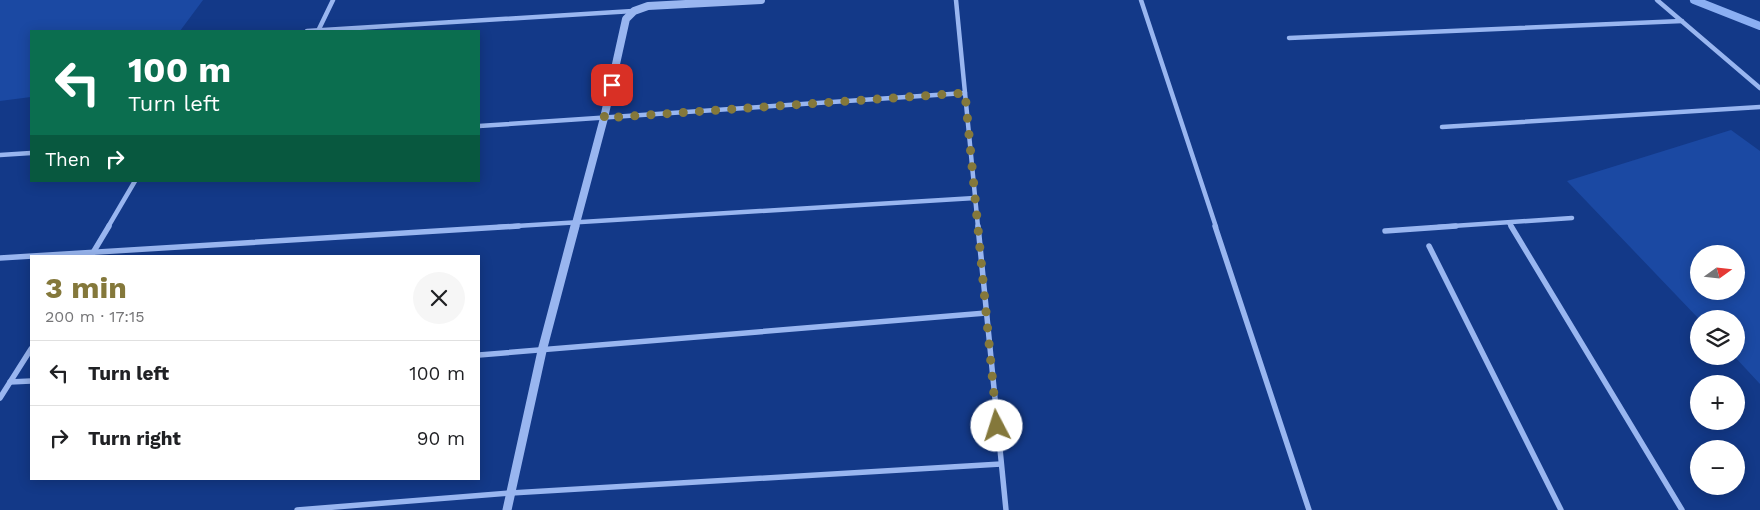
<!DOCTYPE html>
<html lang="en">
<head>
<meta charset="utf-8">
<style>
  :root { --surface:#fff; --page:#f6f6f6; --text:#202124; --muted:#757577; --line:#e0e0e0; --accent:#84783b }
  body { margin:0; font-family:"Work Sans",sans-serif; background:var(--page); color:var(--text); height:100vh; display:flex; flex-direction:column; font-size:19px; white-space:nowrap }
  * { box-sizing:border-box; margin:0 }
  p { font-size:16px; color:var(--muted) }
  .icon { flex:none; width:28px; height:28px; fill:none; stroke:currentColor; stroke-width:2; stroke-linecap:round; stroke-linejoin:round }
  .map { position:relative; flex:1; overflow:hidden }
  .sheet { position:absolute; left:30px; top:255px; width:450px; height:225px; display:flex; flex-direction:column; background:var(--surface); border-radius:0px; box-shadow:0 2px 12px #0003 }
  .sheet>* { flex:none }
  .top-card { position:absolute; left:30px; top:30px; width:450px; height:152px; border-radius:0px; box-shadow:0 2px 12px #0003; background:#0b6e4f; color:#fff; overflow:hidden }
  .needle { width:32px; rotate:75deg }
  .controls { position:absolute; left:1690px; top:245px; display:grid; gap:10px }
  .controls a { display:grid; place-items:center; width:55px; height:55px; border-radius:50%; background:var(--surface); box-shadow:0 2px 12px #0003; font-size:25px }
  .pin { position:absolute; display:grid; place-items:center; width:42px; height:42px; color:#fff; margin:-21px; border-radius:10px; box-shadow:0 2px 8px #0006 }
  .me { position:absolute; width:55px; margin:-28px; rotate:355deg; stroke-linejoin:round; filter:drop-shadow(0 0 4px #0008) }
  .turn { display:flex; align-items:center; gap:18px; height:105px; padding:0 15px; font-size:22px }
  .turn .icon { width:65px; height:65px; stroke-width:2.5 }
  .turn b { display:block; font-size:35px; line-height:42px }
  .then { display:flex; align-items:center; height:48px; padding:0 15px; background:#0003; gap:10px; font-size:19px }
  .round { display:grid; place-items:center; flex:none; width:52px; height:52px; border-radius:26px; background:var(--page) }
  .overview { display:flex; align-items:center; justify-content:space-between; height:85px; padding:0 15px }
  h1 { font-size:30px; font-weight:700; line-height:38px; color:var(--accent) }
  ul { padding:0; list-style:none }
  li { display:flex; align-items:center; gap:15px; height:65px; padding:0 15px; border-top:1px solid var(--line) }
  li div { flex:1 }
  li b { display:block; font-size:19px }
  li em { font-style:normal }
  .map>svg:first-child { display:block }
</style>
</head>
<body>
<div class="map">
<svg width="1760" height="510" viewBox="0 0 1760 510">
  <rect width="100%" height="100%" fill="#133988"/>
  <g fill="#1b49a3" fill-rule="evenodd">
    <polygon points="0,0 203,0 180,31 31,31 31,97 0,101"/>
    <path d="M1731,130L1760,151V384L1734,356H1736V319H1699L1567,181ZM1699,254H1736V291H1699Z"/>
  </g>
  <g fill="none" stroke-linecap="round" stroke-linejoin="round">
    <polyline stroke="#8baff3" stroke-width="8" points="1694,0 1760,26"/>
    <g stroke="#99b6f0" stroke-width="4.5">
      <polyline points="956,0 978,227"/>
      <polyline points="1141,0 1216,227"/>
      <polyline points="1657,0 1760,88"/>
      <polyline points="319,29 333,0"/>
      <polyline points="307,31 633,11"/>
      <polyline points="1289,38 1682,21"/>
      <polyline points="479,126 965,93"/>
      <polyline points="1442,127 1760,107"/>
      <polyline points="0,155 31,153"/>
      <polyline points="1509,223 1512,227"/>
      <polyline points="108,227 135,181"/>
      <polyline points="498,227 975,198"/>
      <polyline points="1438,227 1572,218"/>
    </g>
    <g stroke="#99b6f0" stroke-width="5.5">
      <polyline points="978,226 1006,510"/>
      <polyline points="1215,226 1309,510"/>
      <polyline points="1511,226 1682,510"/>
      <polyline points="1385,231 1456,226"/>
      <polyline points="1429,246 1561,510"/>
      <polyline points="91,256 109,226"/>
      <polyline points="0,258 519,226"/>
      <polyline points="479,355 986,313"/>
      <polyline points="10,382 31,381"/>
      <polyline points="0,398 31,349"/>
      <polyline points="297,510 511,493 1001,464"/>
    </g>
    <polyline stroke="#99b6f0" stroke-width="8" points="575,227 604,118 626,19 634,11 648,6 761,0"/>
    <polyline stroke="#99b6f0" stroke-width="9" points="507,510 542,351 575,226"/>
  </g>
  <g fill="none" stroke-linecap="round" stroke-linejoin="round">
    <polyline stroke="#84783b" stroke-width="9" stroke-dasharray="0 16.2" points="612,85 604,118 965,93 997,426"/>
  </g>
</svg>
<div class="controls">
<a><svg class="needle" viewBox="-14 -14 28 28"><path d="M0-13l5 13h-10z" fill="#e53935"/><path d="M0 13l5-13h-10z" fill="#757577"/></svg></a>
<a><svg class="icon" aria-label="layers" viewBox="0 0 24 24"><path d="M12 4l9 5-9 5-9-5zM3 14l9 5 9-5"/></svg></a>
<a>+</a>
<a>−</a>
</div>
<div class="pin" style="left:612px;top:85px;background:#d93025"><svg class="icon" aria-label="arrive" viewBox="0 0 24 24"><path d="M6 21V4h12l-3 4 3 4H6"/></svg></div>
<svg class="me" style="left:997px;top:426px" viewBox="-20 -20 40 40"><circle r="19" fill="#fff"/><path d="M0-13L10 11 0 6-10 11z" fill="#84783b"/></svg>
<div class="top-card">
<div class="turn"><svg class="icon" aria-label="left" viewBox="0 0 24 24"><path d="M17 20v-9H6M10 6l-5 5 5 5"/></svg><div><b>100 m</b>Turn left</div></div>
<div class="then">Then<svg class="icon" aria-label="right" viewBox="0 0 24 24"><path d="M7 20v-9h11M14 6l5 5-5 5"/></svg></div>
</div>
<section class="sheet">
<div class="overview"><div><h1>3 min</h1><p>200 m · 17:15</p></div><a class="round"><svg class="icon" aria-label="close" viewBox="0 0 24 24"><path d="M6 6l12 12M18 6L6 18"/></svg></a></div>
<ul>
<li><svg class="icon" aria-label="left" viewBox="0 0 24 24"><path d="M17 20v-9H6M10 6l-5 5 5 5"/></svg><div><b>Turn left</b></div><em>100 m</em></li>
<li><svg class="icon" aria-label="right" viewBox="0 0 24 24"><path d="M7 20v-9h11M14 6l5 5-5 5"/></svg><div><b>Turn right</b></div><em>90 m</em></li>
</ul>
</section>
</div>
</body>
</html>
